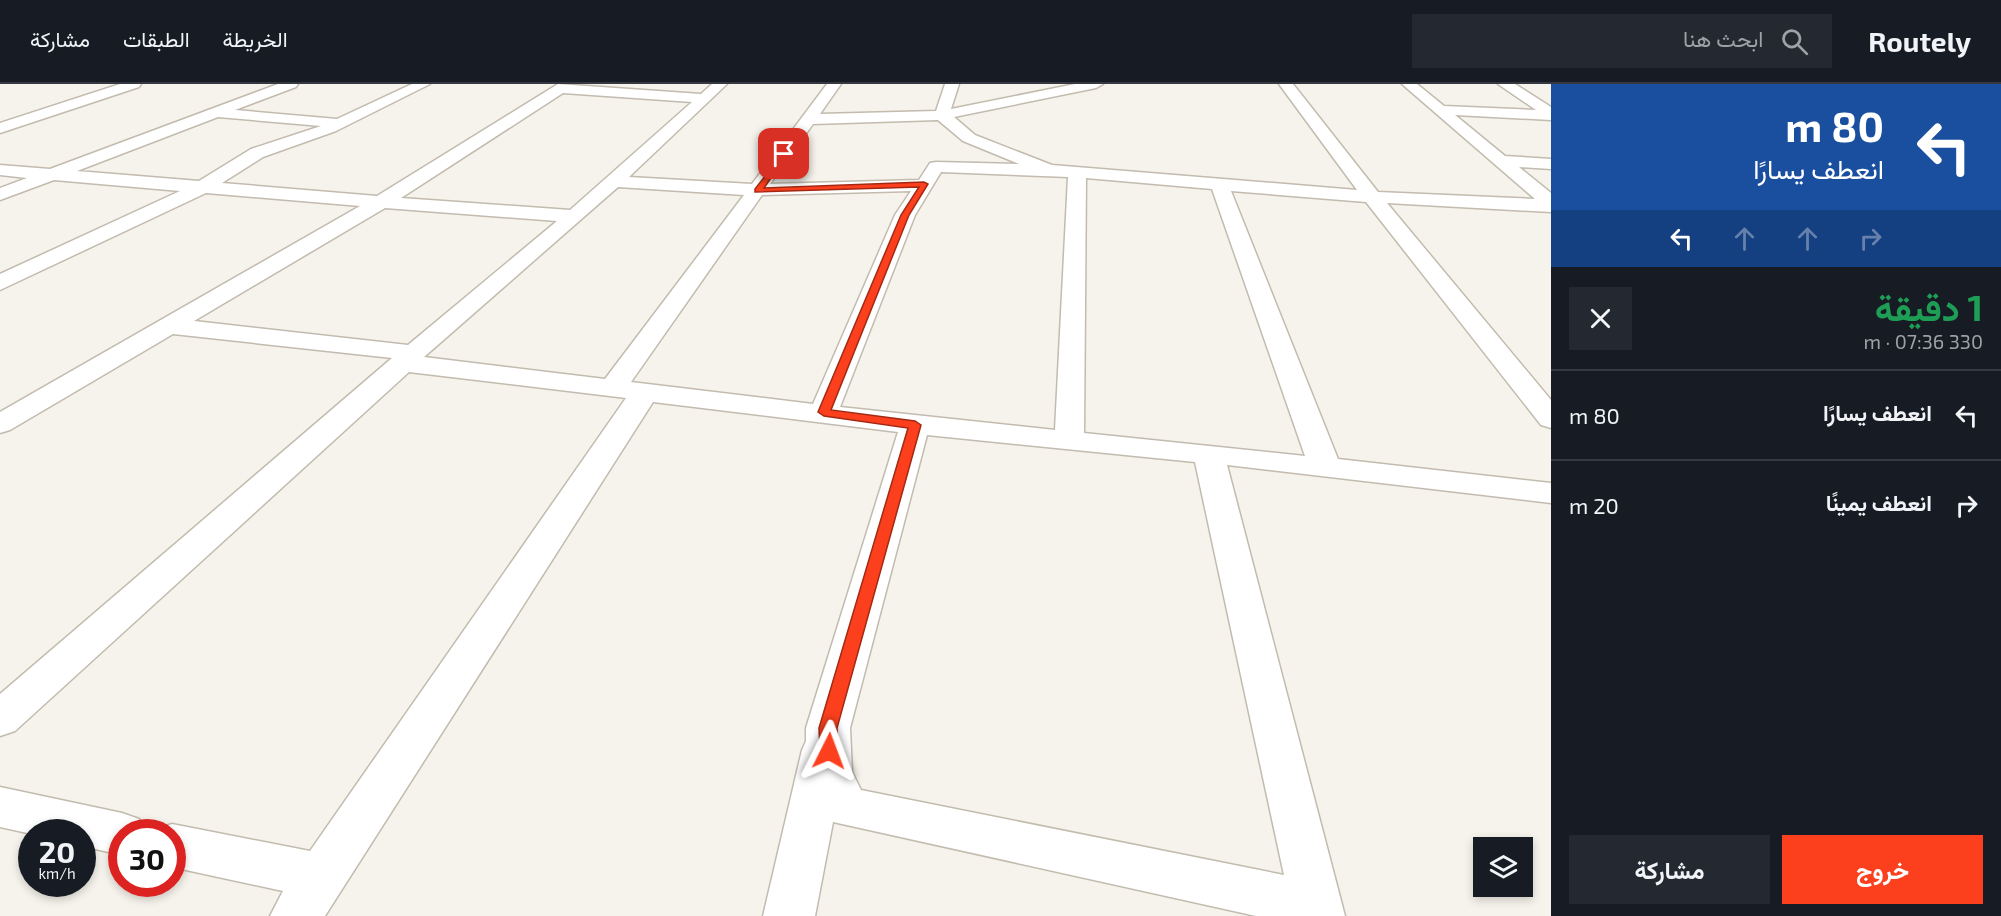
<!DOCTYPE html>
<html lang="ar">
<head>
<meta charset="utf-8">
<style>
  :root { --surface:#171b24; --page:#242831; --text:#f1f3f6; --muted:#9ea1a6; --line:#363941; --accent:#fc3f1d }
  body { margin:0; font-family:"Exo 2",Vazirmatn,sans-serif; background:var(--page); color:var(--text); direction:rtl; height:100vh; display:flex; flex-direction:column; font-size:22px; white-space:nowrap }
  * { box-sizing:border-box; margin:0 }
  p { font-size:20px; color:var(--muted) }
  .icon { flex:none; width:33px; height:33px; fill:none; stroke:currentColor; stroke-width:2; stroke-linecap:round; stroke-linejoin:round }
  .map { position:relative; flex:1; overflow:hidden; direction:ltr }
  .sheet { display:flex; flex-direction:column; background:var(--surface); width:450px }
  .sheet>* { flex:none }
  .top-card { background:#1a4fa0; color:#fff; overflow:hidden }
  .buttons { position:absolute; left:1473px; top:753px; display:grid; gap:12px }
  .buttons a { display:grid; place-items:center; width:60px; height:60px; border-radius:0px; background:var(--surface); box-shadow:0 3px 9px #0003; font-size:30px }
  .speed { position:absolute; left:18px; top:735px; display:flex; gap:12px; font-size:30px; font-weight:700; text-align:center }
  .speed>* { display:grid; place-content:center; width:78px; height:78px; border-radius:50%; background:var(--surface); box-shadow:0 3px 9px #0003; line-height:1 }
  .speed small { font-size:15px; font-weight:400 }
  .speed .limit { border:9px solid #d22; background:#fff; color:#111 }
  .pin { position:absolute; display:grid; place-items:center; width:51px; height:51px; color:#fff; margin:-26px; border-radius:12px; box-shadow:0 3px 9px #0006 }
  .me { position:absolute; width:66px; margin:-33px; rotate:3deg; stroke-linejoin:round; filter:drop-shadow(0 0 4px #0008) }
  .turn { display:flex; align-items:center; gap:21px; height:126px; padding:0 18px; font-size:27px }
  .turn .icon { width:78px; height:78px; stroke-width:2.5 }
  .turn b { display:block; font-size:42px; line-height:51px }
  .lanes { display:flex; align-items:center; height:57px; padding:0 18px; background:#0003; justify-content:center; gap:30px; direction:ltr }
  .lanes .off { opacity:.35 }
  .round { display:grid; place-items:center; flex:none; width:63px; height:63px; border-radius:0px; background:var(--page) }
  .head { display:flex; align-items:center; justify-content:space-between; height:102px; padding:0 18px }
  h1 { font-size:36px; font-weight:700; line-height:45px; color:#1e9e55 }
  .primary-button { display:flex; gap:12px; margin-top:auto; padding:12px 18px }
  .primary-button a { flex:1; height:69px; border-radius:0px; background:var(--accent); color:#fff; font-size:24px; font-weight:700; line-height:69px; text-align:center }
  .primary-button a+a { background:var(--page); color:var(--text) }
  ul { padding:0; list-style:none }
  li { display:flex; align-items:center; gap:18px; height:90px; padding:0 18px; border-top:2px solid var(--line) }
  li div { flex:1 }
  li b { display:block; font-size:22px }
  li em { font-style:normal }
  header { display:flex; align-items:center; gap:36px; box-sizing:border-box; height:84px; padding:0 30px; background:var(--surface); border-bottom:2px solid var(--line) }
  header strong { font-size:28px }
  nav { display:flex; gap:33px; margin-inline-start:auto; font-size:21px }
  .search { width:420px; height:54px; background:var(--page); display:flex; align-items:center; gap:15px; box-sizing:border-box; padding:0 21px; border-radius:0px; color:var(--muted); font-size:22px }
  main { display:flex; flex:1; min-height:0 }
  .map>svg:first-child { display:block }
</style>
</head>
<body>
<header>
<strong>Routely</strong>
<div class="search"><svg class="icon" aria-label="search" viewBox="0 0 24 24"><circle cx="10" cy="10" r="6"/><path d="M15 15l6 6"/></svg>ابحث هنا</div>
<nav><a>الخريطة</a><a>الطبقات</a><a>مشاركة</a></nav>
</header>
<main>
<section class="sheet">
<div class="top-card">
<div class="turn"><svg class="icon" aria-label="left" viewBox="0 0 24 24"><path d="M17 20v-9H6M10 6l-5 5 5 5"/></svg><div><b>80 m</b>انعطف يسارًا</div></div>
<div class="lanes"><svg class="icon" aria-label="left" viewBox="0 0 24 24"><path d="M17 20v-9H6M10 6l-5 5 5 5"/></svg><svg class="icon off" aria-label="ahead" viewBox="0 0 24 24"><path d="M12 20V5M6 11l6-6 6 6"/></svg><svg class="icon off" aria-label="ahead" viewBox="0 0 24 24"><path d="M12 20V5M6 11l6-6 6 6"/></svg><svg class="icon off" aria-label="right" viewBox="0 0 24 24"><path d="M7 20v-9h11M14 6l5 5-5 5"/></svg></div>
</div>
<div class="head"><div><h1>1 دقيقة</h1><p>330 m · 07:36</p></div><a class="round"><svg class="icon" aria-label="close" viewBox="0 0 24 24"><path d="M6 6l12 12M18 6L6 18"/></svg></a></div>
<ul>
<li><svg class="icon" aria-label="left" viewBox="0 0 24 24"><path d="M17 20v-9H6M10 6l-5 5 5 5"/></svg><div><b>انعطف يسارًا</b></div><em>80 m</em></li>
<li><svg class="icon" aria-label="right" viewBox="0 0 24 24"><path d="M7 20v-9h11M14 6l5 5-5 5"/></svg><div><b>انعطف يمينًا</b></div><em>20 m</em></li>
</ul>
<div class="primary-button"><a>خروج</a><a>مشاركة</a></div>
</section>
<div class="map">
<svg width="1551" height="832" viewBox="0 0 1551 832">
  <rect width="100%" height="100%" fill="#f6f3ec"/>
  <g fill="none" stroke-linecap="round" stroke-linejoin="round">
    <g stroke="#c2bbae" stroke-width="3">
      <g id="minor">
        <polygon points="120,0 141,0 139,3 0,49 0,39"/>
        <path d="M278,0H298L296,3L235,26L337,35L412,0H430L336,47L263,73L222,99L377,112L558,0L701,10L712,0H727L629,93L752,100L827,0H841L820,30L936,27L945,0H959L951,25L1075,0H1103L1096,4L954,33L975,51L1052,81L1357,106L1279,0H1293L1378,108L1535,115L1402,0H1417L1444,22L1536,26L1498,0H1515L1551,23V36L1455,31L1505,72L1551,75V85L1519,83L1551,109V128L1387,119L1551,316V344L1541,341L1366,118L1231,107L1338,375L1551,399V419L1227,381L1345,832H1256L833,738L815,832H763L802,666L806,657V644L898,348L653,318L325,832H270L283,807L172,783V748H153L155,746L172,740L310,767L626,314L409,288L15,647L0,652V610L392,274L173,250L10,346L0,349V328L360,122L206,109L0,206V190L180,107L54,96L0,116V104L27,94L0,91V81L50,85ZM563,9L692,18L570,126L401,114ZM218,33L321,42L251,65L199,97L77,87ZM938,36L963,57L1019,80L936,78L930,79L919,96L770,100L813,40ZM941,88L1068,93L1055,346L840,323L915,131ZM1086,94L1212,105L1305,372L1084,349ZM618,103L744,111L605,295L424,273ZM911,107L895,131L813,320L631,298L762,111ZM385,124L557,137L408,261L194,237ZM927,351L1195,378L1284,791L861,706L852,688L850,644Z"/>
        <polygon points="0,703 122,729 139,735 146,748 122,748 122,771 82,762 82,748 32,750 0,743"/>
      </g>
    </g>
    <use href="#minor" fill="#fff" fill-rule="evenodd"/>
  </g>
  <polygon fill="#fc3f1d" stroke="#a42913" stroke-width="1.5" points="784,68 788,70 764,104 924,98 928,100 909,131 831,326 915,337 921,341 837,644 838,667 835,672 829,674 822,672 820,667 819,644 908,344 824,332 818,328 901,131 919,103 755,108 755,105"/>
</svg>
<div class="buttons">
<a><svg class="icon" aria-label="layers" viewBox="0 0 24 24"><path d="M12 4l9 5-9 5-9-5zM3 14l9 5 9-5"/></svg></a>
</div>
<div class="speed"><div>20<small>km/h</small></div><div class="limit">30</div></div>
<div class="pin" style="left:784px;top:70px;background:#d93025"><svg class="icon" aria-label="arrive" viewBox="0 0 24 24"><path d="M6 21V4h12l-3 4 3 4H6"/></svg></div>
<svg class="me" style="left:829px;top:667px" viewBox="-20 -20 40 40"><path d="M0-17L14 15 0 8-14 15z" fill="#fc3f1d" stroke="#fff" stroke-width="4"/></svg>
</div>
</main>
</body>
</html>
